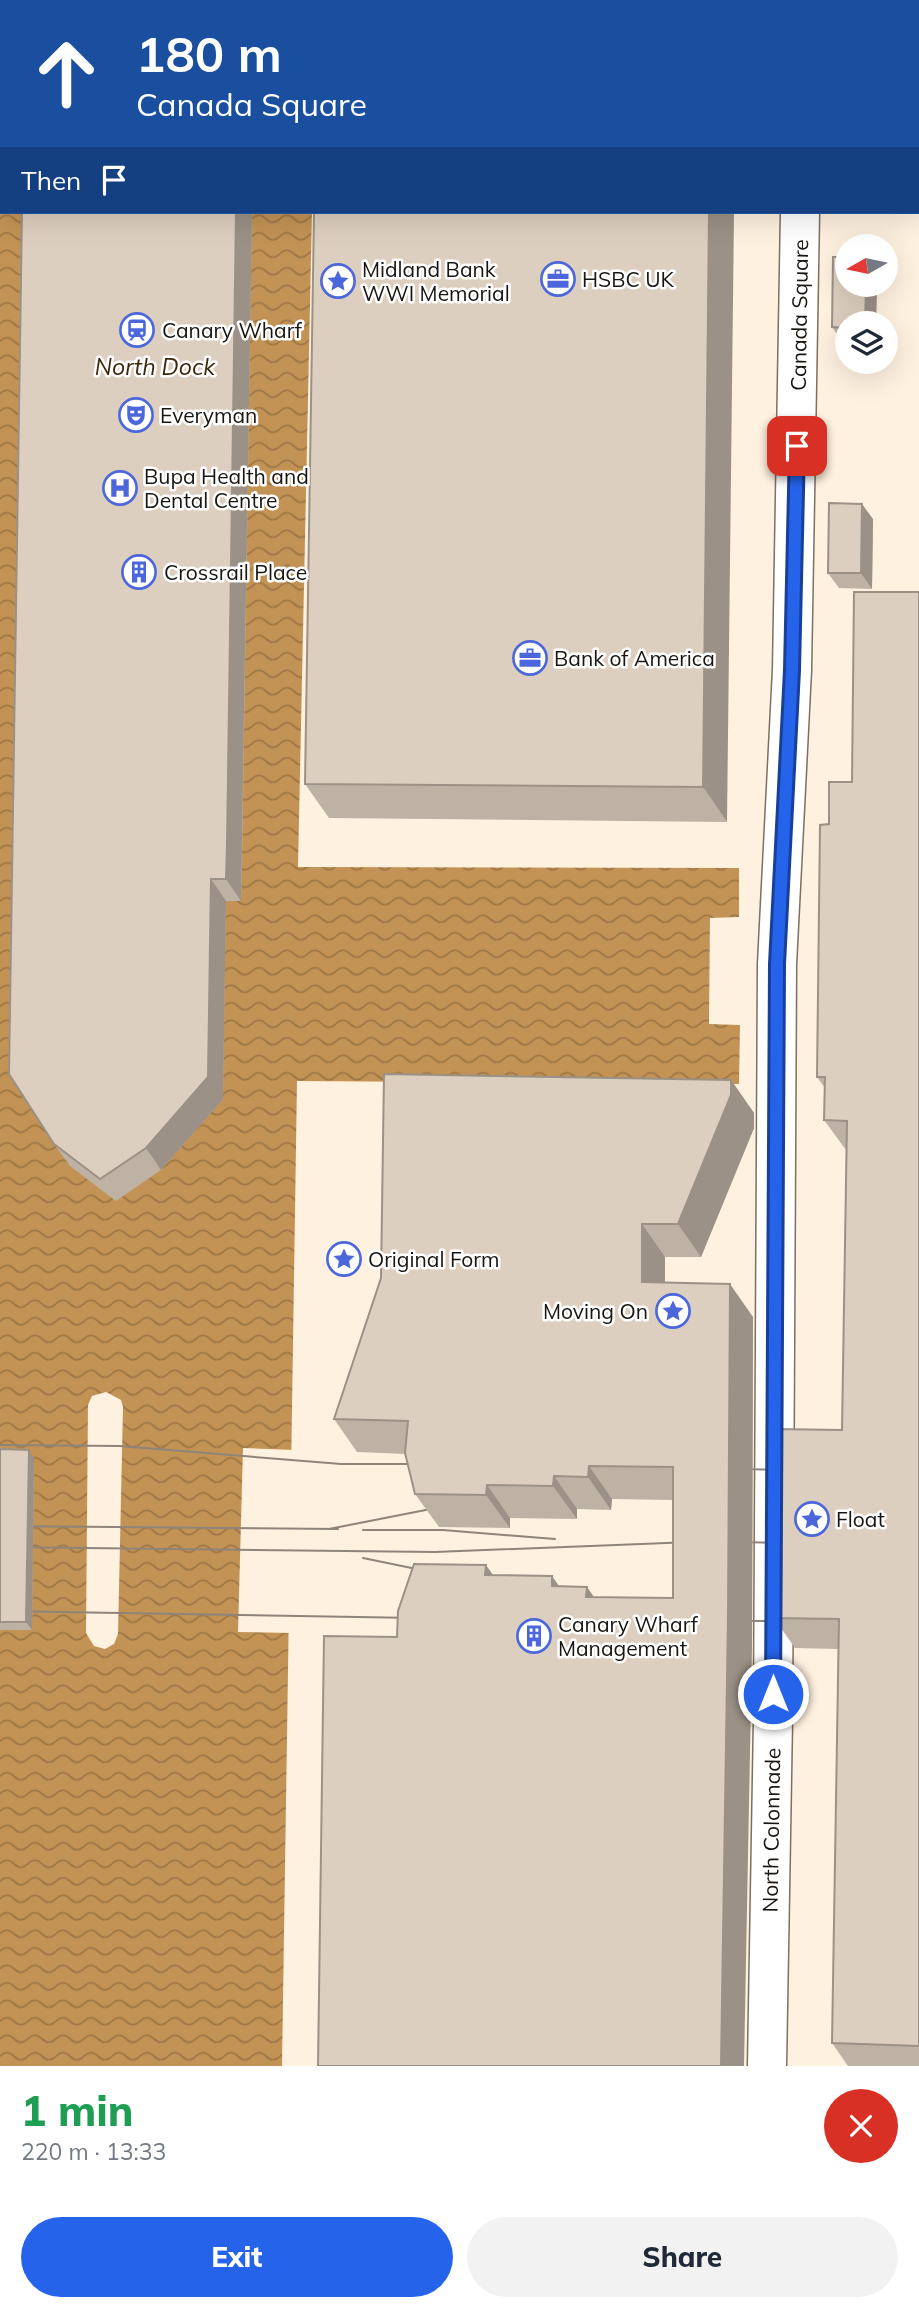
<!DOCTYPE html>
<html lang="en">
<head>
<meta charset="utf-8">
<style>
  :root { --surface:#fff; --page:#f2f2f3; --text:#1f2937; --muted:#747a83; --accent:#2563eb }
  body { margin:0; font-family:Mulish,sans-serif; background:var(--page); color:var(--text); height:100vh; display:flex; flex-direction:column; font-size:26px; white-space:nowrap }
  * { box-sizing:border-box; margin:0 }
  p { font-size:23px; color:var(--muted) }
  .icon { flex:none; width:38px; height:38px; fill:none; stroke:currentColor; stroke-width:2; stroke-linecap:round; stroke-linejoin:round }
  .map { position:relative; height:2066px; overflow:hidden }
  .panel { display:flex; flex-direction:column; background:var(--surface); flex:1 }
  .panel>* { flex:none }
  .hud { position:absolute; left:0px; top:0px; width:920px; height:214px; box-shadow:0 7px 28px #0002; background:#1a4fa0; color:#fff; overflow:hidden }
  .needle { width:46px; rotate:261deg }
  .controls { position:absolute; left:835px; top:234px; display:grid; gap:14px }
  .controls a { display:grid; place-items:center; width:63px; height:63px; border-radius:50%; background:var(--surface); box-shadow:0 7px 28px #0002; font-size:35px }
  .pin { position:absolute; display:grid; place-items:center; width:60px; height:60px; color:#fff; margin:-30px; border-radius:14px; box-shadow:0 4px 10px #0006 }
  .me { position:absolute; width:77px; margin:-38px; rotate:0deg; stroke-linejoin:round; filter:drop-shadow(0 0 5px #0008) }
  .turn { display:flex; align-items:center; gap:24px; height:147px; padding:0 21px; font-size:32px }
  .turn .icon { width:91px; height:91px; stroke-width:2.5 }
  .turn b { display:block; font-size:49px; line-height:60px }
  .then { display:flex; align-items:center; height:66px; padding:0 21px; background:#0003; gap:14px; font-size:26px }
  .round { display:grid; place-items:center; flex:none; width:74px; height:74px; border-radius:37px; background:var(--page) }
  .headline { display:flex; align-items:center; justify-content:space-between; height:119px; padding:0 21px }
  h1 { font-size:42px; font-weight:800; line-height:52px; color:#1e9e55 }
  .cta { display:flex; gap:14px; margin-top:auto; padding:14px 21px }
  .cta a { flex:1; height:80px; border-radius:42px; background:var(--accent); color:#fff; font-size:28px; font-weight:800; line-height:80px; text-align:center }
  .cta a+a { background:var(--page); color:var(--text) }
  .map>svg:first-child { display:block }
</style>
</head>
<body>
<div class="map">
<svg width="919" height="2066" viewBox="0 0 919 2066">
  <defs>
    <pattern id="water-waves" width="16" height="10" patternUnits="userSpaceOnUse" patternTransform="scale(1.75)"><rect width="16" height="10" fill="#c39355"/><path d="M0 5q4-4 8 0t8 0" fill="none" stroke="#9e7745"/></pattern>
  </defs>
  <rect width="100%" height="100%" fill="#fff1e0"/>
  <polygon fill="url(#water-waves)" points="0,0 315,0 2,2 2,212 312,212 298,867 739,868 739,917 710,918 709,1024 740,1025 739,1084 297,1081 282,2066 0,2066"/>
  <g fill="#fff1e0">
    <polygon points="106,1392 121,1400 123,1407 118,1634 114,1644 105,1649 94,1646 86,1633 88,1405 92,1396"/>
    <polygon points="243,1448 295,1450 292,1633 238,1632"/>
  </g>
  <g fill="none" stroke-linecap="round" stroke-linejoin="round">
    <g stroke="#7c7061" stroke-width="41">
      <g id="minor">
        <polyline points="804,2 804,0"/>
        <polyline points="767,2066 773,1719 777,964 792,670 800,212"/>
      </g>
    </g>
    <use href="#minor" stroke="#fff" stroke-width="38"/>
    <g stroke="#8e8479" stroke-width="2">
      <polyline points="0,1445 120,1446 341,1464 428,1464"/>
      <polyline points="732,1469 795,1470"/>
      <polyline points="0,1526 338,1529"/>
      <polyline points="329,1529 446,1506"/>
      <polyline points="363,1530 443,1530 555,1539"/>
      <polyline points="734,1542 793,1543"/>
      <polyline points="0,1547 435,1552 692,1542"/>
      <polyline points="363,1558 431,1572"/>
      <polyline points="0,1611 416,1618"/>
      <polyline points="731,1621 794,1621"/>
    </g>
  </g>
  <g fill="#beb2a4">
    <polygon points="22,212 252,212 242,867 241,901 226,901 223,1099 161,1170 116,1201 70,1166 54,1144"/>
    <polygon points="314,212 727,822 329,818 305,784"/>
    <polygon points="847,285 877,285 876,324 847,324 847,343 843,343 832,327"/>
    <polygon points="873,519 872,589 839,588 828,573"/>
    <polygon points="919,592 919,2066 848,2066 832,2043 838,1649 795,1648 774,1618 842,1430 846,1150 824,1120 825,1088 817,1077 829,824 852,782"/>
    <polygon points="731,1080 754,1113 754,1128 701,1257 665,1257 665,1282 753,1317 752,1647 397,1637 493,1576 559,1586 594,1597 673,1598 673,1500 612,1499 611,1510 577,1509 577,1519 510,1518 510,1528 439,1527 415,1494 406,1454 357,1452 334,1419"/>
    <polygon points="0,1449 34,1458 32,1630 0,1630"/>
  </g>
  <g fill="#9b9186">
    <rect x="239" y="0" width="16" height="2"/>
    <polygon points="236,212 252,212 241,901 226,879"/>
    <polygon points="709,212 734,212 727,822 703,787"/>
    <polygon points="866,285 877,285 876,324 865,324"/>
    <polygon points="862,504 873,519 872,589 861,573"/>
    <polygon points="211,879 226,901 223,1099 161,1170 146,1148"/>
    <polygon points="731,1080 754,1113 754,1128 701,1257 678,1224"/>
    <polygon points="642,1224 665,1257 665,1315 642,1282"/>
    <polygon points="730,1284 753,1317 752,1647 744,2066 721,2066"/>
    <polygon points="29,1450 34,1458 32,1630 26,1622"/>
    <polygon points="589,1466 612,1499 611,1510 588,1477"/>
    <polygon points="554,1476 577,1509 577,1519 553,1486"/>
    <polygon points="487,1485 510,1518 510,1528 486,1495"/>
    <polygon points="486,1565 509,1598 485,1575"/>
    <polygon points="552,1576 575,1609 552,1586"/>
    <polygon points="587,1587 610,1620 586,1597"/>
  </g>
  <g fill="#ddcfbf" stroke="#9b9186" stroke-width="2">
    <rect x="25" y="0" width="214" height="2"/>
    <rect x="317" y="0" width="395" height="2"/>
    <polygon points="885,0 919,0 919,173 919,2 885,2"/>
    <polygon points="22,212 236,212 227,845 226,879 211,879 208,1077 146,1148 100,1179 54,1144 9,1074"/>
    <polygon points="314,212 709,212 703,787 305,784"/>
    <polygon points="833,257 847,257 847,285 866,285 865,324 847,324 847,328 832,327"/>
    <polygon points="829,503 862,504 861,573 828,573"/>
    <polygon points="854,592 919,592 919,2046 832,2043 839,1619 774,1618 775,1429 842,1430 847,1121 824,1120 825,1077 817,1077 820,825 829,824 829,782 852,782"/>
    <polygon points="384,1074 731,1080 731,1095 678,1224 642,1224 642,1282 730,1284 728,1614 721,2066 318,2066 324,1636 397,1637 398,1611 414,1564 486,1565 485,1575 552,1576 552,1586 587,1587 586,1597 673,1598 673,1467 589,1466 588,1477 554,1476 553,1486 487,1485 486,1495 415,1494 405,1453 408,1421 334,1419 381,1278"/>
    <polygon points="0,1449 29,1450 26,1622 0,1622"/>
  </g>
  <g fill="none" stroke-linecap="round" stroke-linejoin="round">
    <g stroke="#184099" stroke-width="18">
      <polyline id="route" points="773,1694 777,964 792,670 797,446"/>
    </g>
    <use href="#route" stroke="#2563eb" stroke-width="12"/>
  </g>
  <defs>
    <g id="office-ring" transform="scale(1.75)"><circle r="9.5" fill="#fff" stroke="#4c67db" stroke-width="1.5"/><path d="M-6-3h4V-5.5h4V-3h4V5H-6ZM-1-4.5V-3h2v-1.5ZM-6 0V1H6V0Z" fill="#4c67db"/></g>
    <g id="sight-ring" transform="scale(1.75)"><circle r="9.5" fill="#fff" stroke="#4c67db" stroke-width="1.5"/><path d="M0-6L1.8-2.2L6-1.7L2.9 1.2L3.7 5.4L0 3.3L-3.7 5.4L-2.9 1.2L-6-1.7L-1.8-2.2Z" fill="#4c67db"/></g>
    <g id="station-ring" transform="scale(1.75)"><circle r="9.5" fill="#fff" stroke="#4c67db" stroke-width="1.5"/><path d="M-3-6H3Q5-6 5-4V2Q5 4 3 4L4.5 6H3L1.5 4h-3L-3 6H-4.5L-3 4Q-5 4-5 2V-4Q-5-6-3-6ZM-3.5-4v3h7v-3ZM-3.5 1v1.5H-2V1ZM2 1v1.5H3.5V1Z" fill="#4c67db"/></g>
    <g id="theatre-ring" transform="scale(1.75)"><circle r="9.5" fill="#fff" stroke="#4c67db" stroke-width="1.5"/><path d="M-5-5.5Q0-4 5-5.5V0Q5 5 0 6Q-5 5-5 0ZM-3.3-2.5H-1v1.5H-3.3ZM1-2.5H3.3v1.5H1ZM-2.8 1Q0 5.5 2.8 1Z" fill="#4c67db"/></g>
    <g id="hospital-ring" transform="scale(1.75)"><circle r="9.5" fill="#fff" stroke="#4c67db" stroke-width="1.5"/><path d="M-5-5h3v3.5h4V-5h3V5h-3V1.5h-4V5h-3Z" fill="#4c67db"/></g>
    <g id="building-ring" transform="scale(1.75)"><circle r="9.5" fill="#fff" stroke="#4c67db" stroke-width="1.5"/><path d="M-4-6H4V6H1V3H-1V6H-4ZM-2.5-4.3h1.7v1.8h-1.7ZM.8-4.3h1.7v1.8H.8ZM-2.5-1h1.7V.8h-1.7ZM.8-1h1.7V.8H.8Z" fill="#4c67db"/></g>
  </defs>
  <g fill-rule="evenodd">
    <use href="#office-ring" x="558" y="279"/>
    <use href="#sight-ring" x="338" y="281"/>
    <use href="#station-ring" x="137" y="330"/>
    <use href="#theatre-ring" x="136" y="415"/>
    <use href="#hospital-ring" x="120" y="488"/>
    <use href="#building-ring" x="139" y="572"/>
    <use href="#office-ring" x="530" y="658"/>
    <use href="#sight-ring" x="344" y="1259"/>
    <use href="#sight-ring" x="673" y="1311"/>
    <use href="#sight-ring" x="812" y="1519"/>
    <use href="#building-ring" x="534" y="1636"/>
  </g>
  <g text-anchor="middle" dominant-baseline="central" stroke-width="5" stroke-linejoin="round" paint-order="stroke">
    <g font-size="21" fill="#1a1510" stroke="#fff" text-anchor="start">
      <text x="362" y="269">Midland Bank<tspan x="362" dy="24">WWI Memorial</tspan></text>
      <text x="582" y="279">HSBC UK</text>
      <text x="162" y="330">Canary Wharf</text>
      <text x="160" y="415">Everyman</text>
      <text x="144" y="476">Bupa Health and<tspan x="144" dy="24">Dental Centre</tspan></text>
      <text x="164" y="572">Crossrail Place</text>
      <text x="554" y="658">Bank of America</text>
      <text x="368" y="1259">Original Form</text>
      <text x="648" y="1311" text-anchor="end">Moving On</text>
      <text x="836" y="1519">Float</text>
      <text x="558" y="1624">Canary Wharf<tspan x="558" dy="24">Management</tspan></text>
    </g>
    <g font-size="21" fill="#1a1510" stroke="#fff">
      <text transform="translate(799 315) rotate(-89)">Canada Square</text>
      <text transform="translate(771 1830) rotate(-89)">North Colonnade</text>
    </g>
    <g font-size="23" font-style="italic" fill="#3b270a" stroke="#fff">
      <text x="155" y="366">North Dock</text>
    </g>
  </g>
</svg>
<div class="controls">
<a><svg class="needle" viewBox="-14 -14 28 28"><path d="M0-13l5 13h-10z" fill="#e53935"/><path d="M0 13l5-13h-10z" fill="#747a83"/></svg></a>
<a><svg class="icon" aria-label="layers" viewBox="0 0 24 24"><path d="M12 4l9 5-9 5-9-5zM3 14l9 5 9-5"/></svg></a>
</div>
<div class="pin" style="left:797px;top:446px;background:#d93025"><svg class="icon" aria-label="arrive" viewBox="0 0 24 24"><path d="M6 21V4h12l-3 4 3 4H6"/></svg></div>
<svg class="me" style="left:773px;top:1694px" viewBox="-20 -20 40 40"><circle r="17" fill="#2563eb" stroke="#fff" stroke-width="3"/><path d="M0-11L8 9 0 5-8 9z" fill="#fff"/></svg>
<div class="hud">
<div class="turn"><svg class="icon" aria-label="ahead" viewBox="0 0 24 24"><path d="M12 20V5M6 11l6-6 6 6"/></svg><div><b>180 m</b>Canada Square</div></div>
<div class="then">Then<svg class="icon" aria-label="arrive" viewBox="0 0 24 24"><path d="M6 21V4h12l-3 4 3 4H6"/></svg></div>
</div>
</div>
<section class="panel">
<div class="headline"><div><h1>1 min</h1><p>220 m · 13:33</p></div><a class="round" style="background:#d93025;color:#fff"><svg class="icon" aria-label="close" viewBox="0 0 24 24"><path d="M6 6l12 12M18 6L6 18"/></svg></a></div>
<div class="cta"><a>Exit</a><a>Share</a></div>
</section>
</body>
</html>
